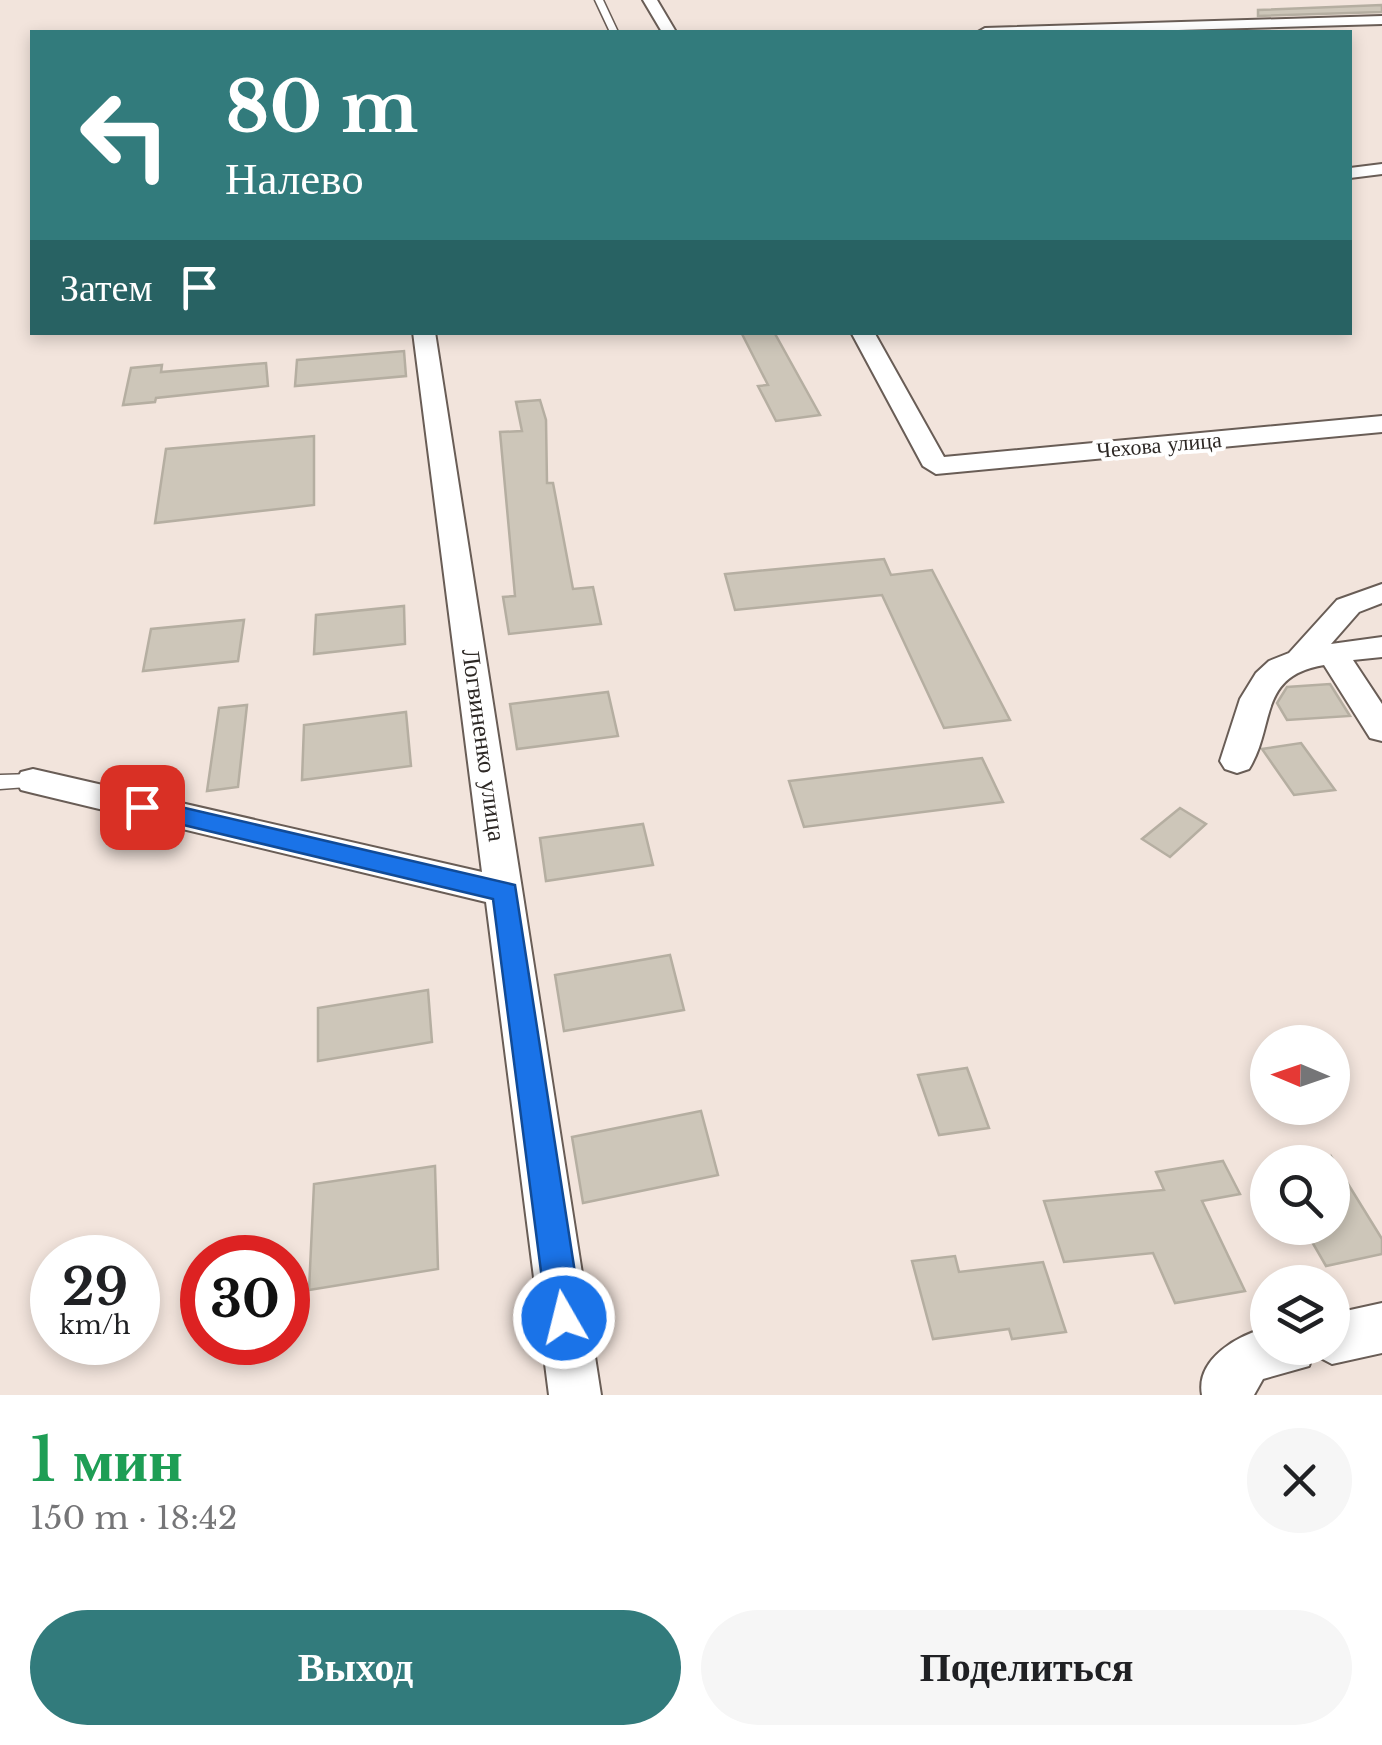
<!DOCTYPE html>
<html lang="ru">
<head>
<meta charset="utf-8">
<style>
  :root { --surface:#fff; --page:#f6f6f6; --text:#202124; --muted:#757577; --accent:#327b7c }
  body { margin:0; font-family:"Libre Baskerville",serif; background:var(--page); color:var(--text); height:100vh; display:flex; flex-direction:column; font-size:38px; white-space:nowrap }
  * { box-sizing:border-box; margin:0 }
  p { font-size:32px; color:var(--muted) }
  .icon { flex:none; width:55px; height:55px; fill:none; stroke:currentColor; stroke-width:2; stroke-linecap:round; stroke-linejoin:round }
  .map { position:relative; height:1395px; overflow:hidden }
  .side { display:flex; flex-direction:column; background:var(--surface); flex:1 }
  .side>* { flex:none }
  .top-card { position:absolute; left:30px; top:30px; width:1322px; height:305px; border-radius:0px; box-shadow:0 5px 15px #0003; background:#327b7c; color:#fff; overflow:hidden }
  .needle { width:65px; rotate:272deg }
  .buttons { position:absolute; left:1250px; top:1025px; display:grid; gap:20px }
  .buttons a { display:grid; place-items:center; width:100px; height:100px; border-radius:50%; background:var(--surface); box-shadow:0 5px 15px #0003; font-size:50px }
  .speed { position:absolute; left:30px; top:1235px; display:flex; gap:20px; font-size:50px; font-weight:700; text-align:center }
  .speed>* { display:grid; place-content:center; width:130px; height:130px; border-radius:50%; background:var(--surface); box-shadow:0 5px 15px #0003; line-height:1 }
  .speed small { font-size:25px; font-weight:400 }
  .speed .limit { border:15px solid #d22; background:#fff; color:#111 }
  .pin { position:absolute; display:grid; place-items:center; width:85px; height:85px; color:#fff; margin:-42px; border-radius:20px; box-shadow:0 5px 15px #0006 }
  .me { position:absolute; width:110px; margin:-55px; rotate:352deg; stroke-linejoin:round; filter:drop-shadow(0 0 8px #0008) }
  .turn { display:flex; align-items:center; gap:35px; height:210px; padding:0 30px; font-size:45px }
  .turn .icon { width:130px; height:130px; stroke-width:2.5 }
  .turn b { display:block; font-size:70px; line-height:85px }
  .then { display:flex; align-items:center; height:95px; padding:0 30px; background:#0003; gap:20px; font-size:38px }
  .round { display:grid; place-items:center; flex:none; width:105px; height:105px; border-radius:52px; background:var(--page) }
  .overview { display:flex; align-items:center; justify-content:space-between; height:170px; padding:0 30px }
  h1 { font-size:60px; font-weight:600; line-height:75px; color:#1e9e55 }
  .action { display:flex; gap:20px; margin-top:auto; padding:20px 30px }
  .action a { flex:1; height:115px; border-radius:60px; background:var(--accent); color:#fff; font-size:40px; font-weight:600; line-height:115px; text-align:center }
  .action a+a { background:var(--page); color:var(--text) }
  .map>svg:first-child { display:block }
</style>
</head>
<body>
<div class="map">
<svg width="1382" height="1395" viewBox="0 0 1382 1395">
  <rect width="100%" height="100%" fill="#f2e4dc"/>
  <g fill="#cdc6b9" stroke="#b5aea1" stroke-width="2.5">
    <polygon points="1382,5 1382,12 1258,16 1258,10"/>
    <polygon points="741,332 774,332 820,415 776,421 758,386 768,385"/>
    <polygon points="404,351 406,376 295,386 297,360"/>
    <polygon points="266,363 268,386 156,398 155,402 123,405 131,368 162,365 161,372"/>
    <polygon points="540,400 546,420 547,483 553,483 573,589 593,587 601,624 509,634 503,597 515,596 500,432 522,431 516,402"/>
    <polygon points="314,436 314,505 155,523 166,449"/>
    <polygon points="884,559 891,575 932,570 1010,720 944,728 882,595 735,610 725,574"/>
    <polygon points="404,606 405,644 314,654 316,615"/>
    <polygon points="244,620 238,661 143,671 151,629"/>
    <polygon points="1330,684 1350,716 1287,720 1277,703 1287,687"/>
    <polygon points="608,692 618,736 517,749 510,704"/>
    <polygon points="247,705 238,787 207,791 219,708"/>
    <polygon points="406,712 411,766 302,780 304,725"/>
    <polygon points="1301,743 1335,790 1294,795 1262,749"/>
    <polygon points="982,758 1003,802 804,827 789,781"/>
    <polygon points="1180,808 1206,824 1170,857 1142,839"/>
    <polygon points="643,824 653,865 546,881 540,838"/>
    <polygon points="670,955 684,1010 564,1031 555,975"/>
    <polygon points="428,990 432,1042 318,1061 318,1008"/>
    <polygon points="967,1068 989,1128 939,1135 918,1075"/>
    <polygon points="701,1111 718,1175 583,1203 572,1137"/>
    <polygon points="1332,1158 1382,1239 1382,1254 1326,1266 1304,1228 1332,1228"/>
    <polygon points="1223,1161 1240,1194 1202,1201 1245,1291 1175,1303 1153,1253 1064,1262 1044,1201 1164,1190 1156,1172"/>
    <polygon points="435,1166 438,1269 309,1290 314,1184"/>
    <polygon points="955,1256 959,1272 1043,1262 1066,1332 1012,1339 1009,1329 933,1339 912,1261"/>
  </g>
  <g fill="none" stroke-linecap="round" stroke-linejoin="round">
    <g stroke="#695d56" stroke-width="3">
      <g id="lane">
        <polygon points="595,0 603,0 618,32 610,32"/>
        <polygon points="33,774 40,776 42,781 40,786 0,789 0,775"/>
      </g>
    </g>
    <g stroke="#695d56" stroke-width="4">
      <g id="street">
        <polygon points="643,0 657,0 676,32 662,32"/>
        <polygon points="1382,16 1382,24 1110,32 978,32 985,28"/>
        <polygon points="1382,164 1382,174 1350,178 1350,168"/>
        <polygon points="413,332 435,332 601,1395 549,1395 486,902 33,793 21,790 16,781 21,772 33,769 482,872"/>
        <polygon points="851,332 874,332 944,457 1382,416 1382,432 936,474 923,466"/>
        <path d="M1382,584V603L1359,612L1331,644L1382,637V657L1353,660L1382,704V741L1370,738L1324,665C1257,676 1276,725 1249,769L1237,773L1225,769L1220,761L1240,699L1256,673L1269,661L1289,653L1337,600Z"/>
        <path d="M1382,1303V1353L1332,1364L1313,1354L1309,1366L1263,1379L1254,1395H1202C1195,1359 1239,1334 1268,1328V1348H1332V1314Z"/>
      </g>
    </g>
    <use href="#lane" fill="#fff" fill-rule="evenodd"/>
    <use href="#street" fill="#fff" fill-rule="evenodd"/>
  </g>
  <polygon fill="#1a73e8" stroke="#114b97" stroke-width="2.5" points="142,798 515,885 582,1318 576,1330 564,1335 552,1330 547,1318 493,899 133,813 129,807"/>
  <g text-anchor="middle" dominant-baseline="central" stroke-width="8" stroke-linejoin="round" paint-order="stroke">
    <g font-size="22" fill="#2d2825" stroke="#fff">
      <text transform="translate(1159 445) rotate(-5)">Чехова улица</text>
    </g>
    <g font-size="25" fill="#2d2825" stroke="#fff">
      <text transform="translate(484 745) rotate(82)">Логвиненко улица</text>
    </g>
  </g>
</svg>
<div class="buttons">
<a><svg class="needle" viewBox="-14 -14 28 28"><path d="M0-13l5 13h-10z" fill="#e53935"/><path d="M0 13l5-13h-10z" fill="#757577"/></svg></a>
<a><svg class="icon" aria-label="search" viewBox="0 0 24 24"><circle cx="10" cy="10" r="6"/><path d="M15 15l6 6"/></svg></a>
<a><svg class="icon" aria-label="layers" viewBox="0 0 24 24"><path d="M12 4l9 5-9 5-9-5zM3 14l9 5 9-5"/></svg></a>
</div>
<div class="speed"><div>29<small>km/h</small></div><div class="limit">30</div></div>
<div class="pin" style="left:142px;top:807px;background:#d93025"><svg class="icon" aria-label="arrive" viewBox="0 0 24 24"><path d="M6 21V4h12l-3 4 3 4H6"/></svg></div>
<svg class="me" style="left:564px;top:1318px" viewBox="-20 -20 40 40"><circle r="17" fill="#1a73e8" stroke="#fff" stroke-width="3"/><path d="M0-11L8 9 0 5-8 9z" fill="#fff"/></svg>
<div class="top-card">
<div class="turn"><svg class="icon" aria-label="left" viewBox="0 0 24 24"><path d="M17 20v-9H6M10 6l-5 5 5 5"/></svg><div><b>80 m</b>Налево</div></div>
<div class="then">Затем<svg class="icon" aria-label="arrive" viewBox="0 0 24 24"><path d="M6 21V4h12l-3 4 3 4H6"/></svg></div>
</div>
</div>
<section class="side">
<div class="overview"><div><h1>1 мин</h1><p>150 m · 18:42</p></div><a class="round"><svg class="icon" aria-label="close" viewBox="0 0 24 24"><path d="M6 6l12 12M18 6L6 18"/></svg></a></div>
<div class="action"><a>Выход</a><a>Поделиться</a></div>
</section>
</body>
</html>
